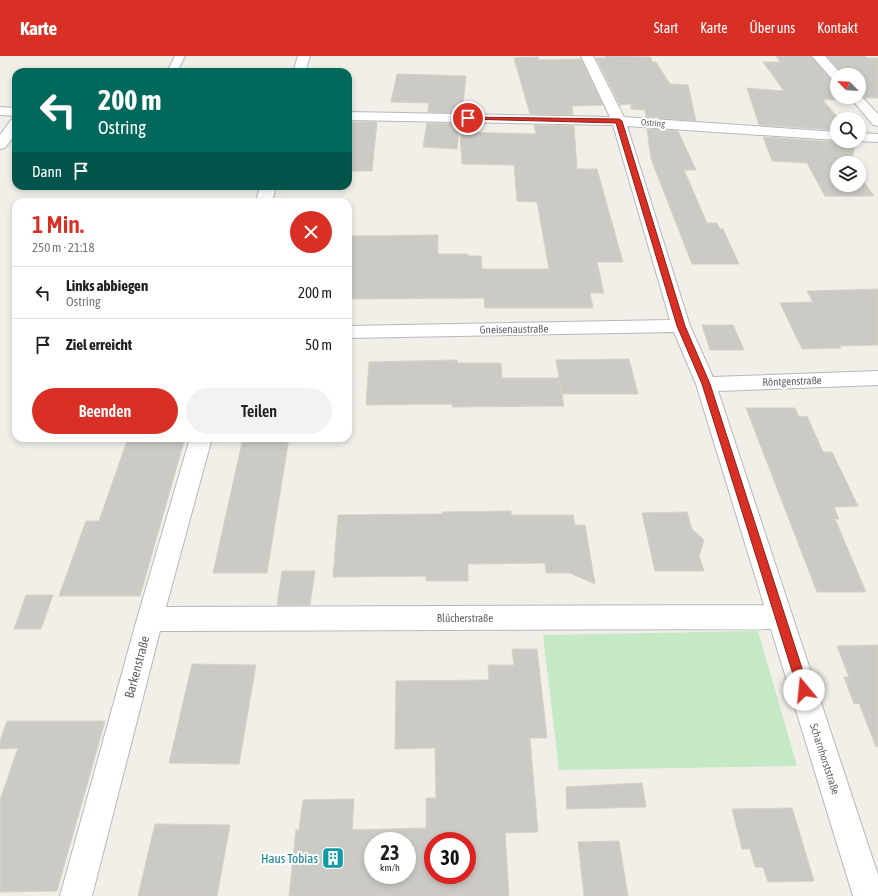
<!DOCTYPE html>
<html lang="de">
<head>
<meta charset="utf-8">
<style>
  :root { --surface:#fff; --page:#f2f2f2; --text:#202124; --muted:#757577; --line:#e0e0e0; --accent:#d93025 }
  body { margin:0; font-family:"Asap Condensed",sans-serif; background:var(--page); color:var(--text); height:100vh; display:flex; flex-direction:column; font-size:15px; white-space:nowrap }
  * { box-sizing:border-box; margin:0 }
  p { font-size:13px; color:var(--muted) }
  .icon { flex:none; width:22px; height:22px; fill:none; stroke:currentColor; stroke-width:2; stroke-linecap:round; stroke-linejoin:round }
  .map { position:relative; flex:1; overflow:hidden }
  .drawer { position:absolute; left:12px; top:142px; width:340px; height:244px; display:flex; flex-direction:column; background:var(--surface); border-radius:12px; box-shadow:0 2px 6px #0003 }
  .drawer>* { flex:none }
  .hud { position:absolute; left:12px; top:12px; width:340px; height:122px; border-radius:12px; box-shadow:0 2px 6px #0003; background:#00695c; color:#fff; overflow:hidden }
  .needle { width:26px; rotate:295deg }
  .controls { position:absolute; left:830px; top:12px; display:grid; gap:8px }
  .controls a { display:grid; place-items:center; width:36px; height:36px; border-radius:50%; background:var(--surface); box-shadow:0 2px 6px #0003; font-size:20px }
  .speed { position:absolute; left:364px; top:776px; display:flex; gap:8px; font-size:20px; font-weight:700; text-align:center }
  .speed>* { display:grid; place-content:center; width:52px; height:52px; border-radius:50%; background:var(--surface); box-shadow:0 2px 6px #0003; line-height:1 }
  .speed small { font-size:10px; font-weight:400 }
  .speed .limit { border:6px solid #d22; background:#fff; color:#111 }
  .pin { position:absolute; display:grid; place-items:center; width:34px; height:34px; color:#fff; margin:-17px; border:2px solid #fff; border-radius:50%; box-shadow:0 1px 4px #0007 }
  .me { position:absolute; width:44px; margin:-22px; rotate:343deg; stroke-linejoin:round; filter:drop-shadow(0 0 3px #0008) }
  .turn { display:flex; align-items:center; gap:14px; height:84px; padding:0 20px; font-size:18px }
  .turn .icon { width:52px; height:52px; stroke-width:2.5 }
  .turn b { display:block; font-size:28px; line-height:34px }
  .then { display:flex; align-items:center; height:38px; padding:0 20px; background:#0003; gap:8px; font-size:15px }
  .round { display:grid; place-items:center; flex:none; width:42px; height:42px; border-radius:21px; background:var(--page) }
  .head { display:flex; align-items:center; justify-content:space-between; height:68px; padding:0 20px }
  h1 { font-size:24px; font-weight:600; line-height:30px; color:var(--accent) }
  .primary-button { display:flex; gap:8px; margin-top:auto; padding:8px 20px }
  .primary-button a { flex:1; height:46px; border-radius:24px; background:var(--accent); color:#fff; font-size:16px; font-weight:600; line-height:46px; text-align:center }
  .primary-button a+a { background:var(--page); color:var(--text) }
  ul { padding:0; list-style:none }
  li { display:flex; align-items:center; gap:12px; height:52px; padding:0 20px; border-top:1px solid var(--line) }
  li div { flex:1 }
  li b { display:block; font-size:15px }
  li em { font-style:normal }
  header { display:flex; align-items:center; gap:24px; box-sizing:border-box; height:56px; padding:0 20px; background:var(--accent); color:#fff }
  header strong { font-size:19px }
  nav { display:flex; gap:22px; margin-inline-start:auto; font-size:14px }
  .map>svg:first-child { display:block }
</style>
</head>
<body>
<header>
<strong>Karte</strong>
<nav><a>Start</a><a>Karte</a><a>Über uns</a><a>Kontakt</a></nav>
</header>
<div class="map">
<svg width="878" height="840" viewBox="0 0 878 840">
  <rect width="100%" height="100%" fill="#f1efe8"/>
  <polygon fill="#c5e8c5" points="758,575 797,710 559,714 543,579"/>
  <g fill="#cccac5" stroke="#d6d1c6" fill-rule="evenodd">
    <polygon points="605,0 650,1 653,6 656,6 670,28 688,29 696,65 646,61 645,54 631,53 631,48 620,49 596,2 606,2"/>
    <polygon points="776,0 811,0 832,25 837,26 837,41 849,41 849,43 823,44 839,63 837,63 837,74 759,69 747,32 784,35 763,6 780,6"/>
    <polygon points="827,0 865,0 867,2 878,2 878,42 865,42 859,37 859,19 843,19"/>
    <polygon points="538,1 539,4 581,3 603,49 572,50 573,59 530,58 514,2"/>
    <polygon points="397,18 466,20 462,57 428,56 429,47 391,46"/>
    <polygon points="348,66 377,66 372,115 348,115"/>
    <polygon points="427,67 460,68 457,93 423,91"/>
    <polygon points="534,69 574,70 577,113 597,113 623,206 597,206 604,237 590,237 593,252 485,252 484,242 348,243 348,180 438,179 438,198 468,198 468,200 481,200 482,213 549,213 537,146 517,145 514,109 462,108 460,76 536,78"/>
    <polygon points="647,73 678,75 696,114 684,114 707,167 717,167 720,173 723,173 739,208 692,208 651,103"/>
    <polygon points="763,81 837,86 856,85 851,107 837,107 837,129 859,129 859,119 874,140 825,140 807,107 772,105"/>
    <polygon points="878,233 878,289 840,290 841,292 802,293 780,247 813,246 807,235"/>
    <polygon points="702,269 733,269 744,294 710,294"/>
    <polygon points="629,303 638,338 562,338 560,325 564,350 452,351 452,348 366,349 369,306 457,304 458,307 501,307 502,322 559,322 556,304"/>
    <polygon points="746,352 795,352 799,361 807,360 823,396 832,396 858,450 834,451 839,463 835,463 866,536 817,536"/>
    <polygon points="128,382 185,382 140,540 59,540 86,465 99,465"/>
    <polygon points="243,382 289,382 267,517 213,517"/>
    <polygon points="511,455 511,459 573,459 575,469 585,469 595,528 570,517 546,517 545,507 468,508 468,525 426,525 426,520 333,521 338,459 442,458 442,456"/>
    <polygon points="687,456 692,473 704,484 699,500 704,515 655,515 642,457"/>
    <polygon points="282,515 315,515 310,549 277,549"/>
    <polygon points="26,539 53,539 41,573 14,573"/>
    <polygon points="878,589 878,690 876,691 859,647 854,648 844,621 849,621 837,590"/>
    <path d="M512,593H537L547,682H530L538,776L505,777L509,840H289L296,774H299L303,744L354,743L352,774L426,772V742H436L435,692L395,693L396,625L489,624L488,609H514ZM373,785H407V819H373ZM433,785H467V819H433Z"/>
    <polygon points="192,608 256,609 239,708 169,707"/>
    <polygon points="7,665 105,665 57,835 0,836 0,744 18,692 0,693 0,685"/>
    <polygon points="642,727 646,751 567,753 566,731"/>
    <polygon points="792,752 814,825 768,826 763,811 755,811 750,793 742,793 732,753"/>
    <polygon points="155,768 230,769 217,840 138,840"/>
    <polygon points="619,785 628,840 584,840 578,786"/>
  </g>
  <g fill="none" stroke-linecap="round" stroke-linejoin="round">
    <g stroke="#b5b8bc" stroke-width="2">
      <polygon id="service" points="175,0 185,0 177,16 167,16"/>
    </g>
    <g stroke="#b5b8bc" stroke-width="2">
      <g id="minor">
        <polygon points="298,0 310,0 305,16 293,16"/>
        <polygon points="581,0 593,0 624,61 837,76 837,84 627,70 690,270 713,321 878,315 878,329 718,335 878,819 878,840 853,840 771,573 160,575 92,840 60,840 137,563 190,382 212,382 166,551 764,549 696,328 674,276 348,282 348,270 670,264 613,69 348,64 348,56 610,61"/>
        <polygon points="812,0 825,0 842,19 837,19 837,25 833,24"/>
        <polygon points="859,38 878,58 878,70 873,69 850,41 859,41"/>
        <polygon points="0,51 16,52 16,60 0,59"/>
        <polygon points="16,63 16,77 5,92 0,93 0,79 11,64"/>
        <polygon points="859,77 878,78 878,86 858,85"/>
        <polygon points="260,130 276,130 272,146 256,146"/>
      </g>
    </g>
    <use href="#service" fill="#fff" fill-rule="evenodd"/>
    <use href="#minor" fill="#fff" fill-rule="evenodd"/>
  </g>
  <polygon fill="#d93025" stroke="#8d1f18" points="468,61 619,63 622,65 685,270 710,328 809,634 808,638 804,640 800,638 798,634 702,328 677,270 616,67 466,63 465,62"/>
  <defs>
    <g id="building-square" transform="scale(1.15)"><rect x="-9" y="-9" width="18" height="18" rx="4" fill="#0f9aa8" stroke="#fff"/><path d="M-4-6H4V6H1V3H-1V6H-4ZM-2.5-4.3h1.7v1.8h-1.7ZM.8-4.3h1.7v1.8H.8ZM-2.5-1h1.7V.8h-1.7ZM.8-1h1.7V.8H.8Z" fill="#fff"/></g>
  </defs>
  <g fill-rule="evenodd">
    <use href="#building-square" x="333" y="802"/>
  </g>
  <g text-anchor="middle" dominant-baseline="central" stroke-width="4" stroke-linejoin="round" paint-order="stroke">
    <g font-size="9" fill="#5f6368" stroke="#fff">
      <text transform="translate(653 67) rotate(4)">Ostring</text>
    </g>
    <g font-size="11" fill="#5f6368" stroke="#fff">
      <text transform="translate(514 273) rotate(-1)">Gneisenaustraße</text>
      <text transform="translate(792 325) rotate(-2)">Röntgenstraße</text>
      <text x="465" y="562">Blücherstraße</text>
      <text transform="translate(825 703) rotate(72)">Scharnhorststraße</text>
    </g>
    <g font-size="13" fill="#5f6368" stroke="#fff">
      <text transform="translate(137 611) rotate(-75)">Barkenstraße</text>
    </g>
    <g font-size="13" fill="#0d838f" stroke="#fff" text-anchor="end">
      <text x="318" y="802">Haus Tobias</text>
    </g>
  </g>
</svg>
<div class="controls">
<a><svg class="needle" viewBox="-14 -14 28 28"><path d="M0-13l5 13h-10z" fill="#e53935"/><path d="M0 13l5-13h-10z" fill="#757577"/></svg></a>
<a><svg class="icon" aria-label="search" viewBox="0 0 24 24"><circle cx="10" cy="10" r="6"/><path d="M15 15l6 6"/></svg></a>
<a><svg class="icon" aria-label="layers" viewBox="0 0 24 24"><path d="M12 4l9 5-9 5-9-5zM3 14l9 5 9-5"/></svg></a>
</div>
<div class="speed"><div>23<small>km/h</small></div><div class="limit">30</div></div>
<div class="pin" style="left:468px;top:62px;background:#d93025"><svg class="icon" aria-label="arrive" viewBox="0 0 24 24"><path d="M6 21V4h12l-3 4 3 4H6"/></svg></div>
<svg class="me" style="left:804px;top:634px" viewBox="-20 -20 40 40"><circle r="19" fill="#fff"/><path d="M0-13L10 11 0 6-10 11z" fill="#d93025"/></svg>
<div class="hud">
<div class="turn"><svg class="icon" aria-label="left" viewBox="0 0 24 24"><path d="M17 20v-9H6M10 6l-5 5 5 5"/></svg><div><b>200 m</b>Ostring</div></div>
<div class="then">Dann<svg class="icon" aria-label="arrive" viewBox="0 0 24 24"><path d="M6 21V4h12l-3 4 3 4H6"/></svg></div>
</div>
<section class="drawer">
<div class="head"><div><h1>1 Min.</h1><p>250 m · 21:18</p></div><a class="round" style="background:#d93025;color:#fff"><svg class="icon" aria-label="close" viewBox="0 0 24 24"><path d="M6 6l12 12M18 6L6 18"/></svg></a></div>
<ul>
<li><svg class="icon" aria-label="left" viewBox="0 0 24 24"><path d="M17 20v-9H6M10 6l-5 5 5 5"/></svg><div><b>Links abbiegen</b><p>Ostring</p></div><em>200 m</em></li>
<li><svg class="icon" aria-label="arrive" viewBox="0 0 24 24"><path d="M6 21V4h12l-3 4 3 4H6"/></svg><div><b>Ziel erreicht</b></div><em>50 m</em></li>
</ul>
<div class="primary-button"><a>Beenden</a><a>Teilen</a></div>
</section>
</div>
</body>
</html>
